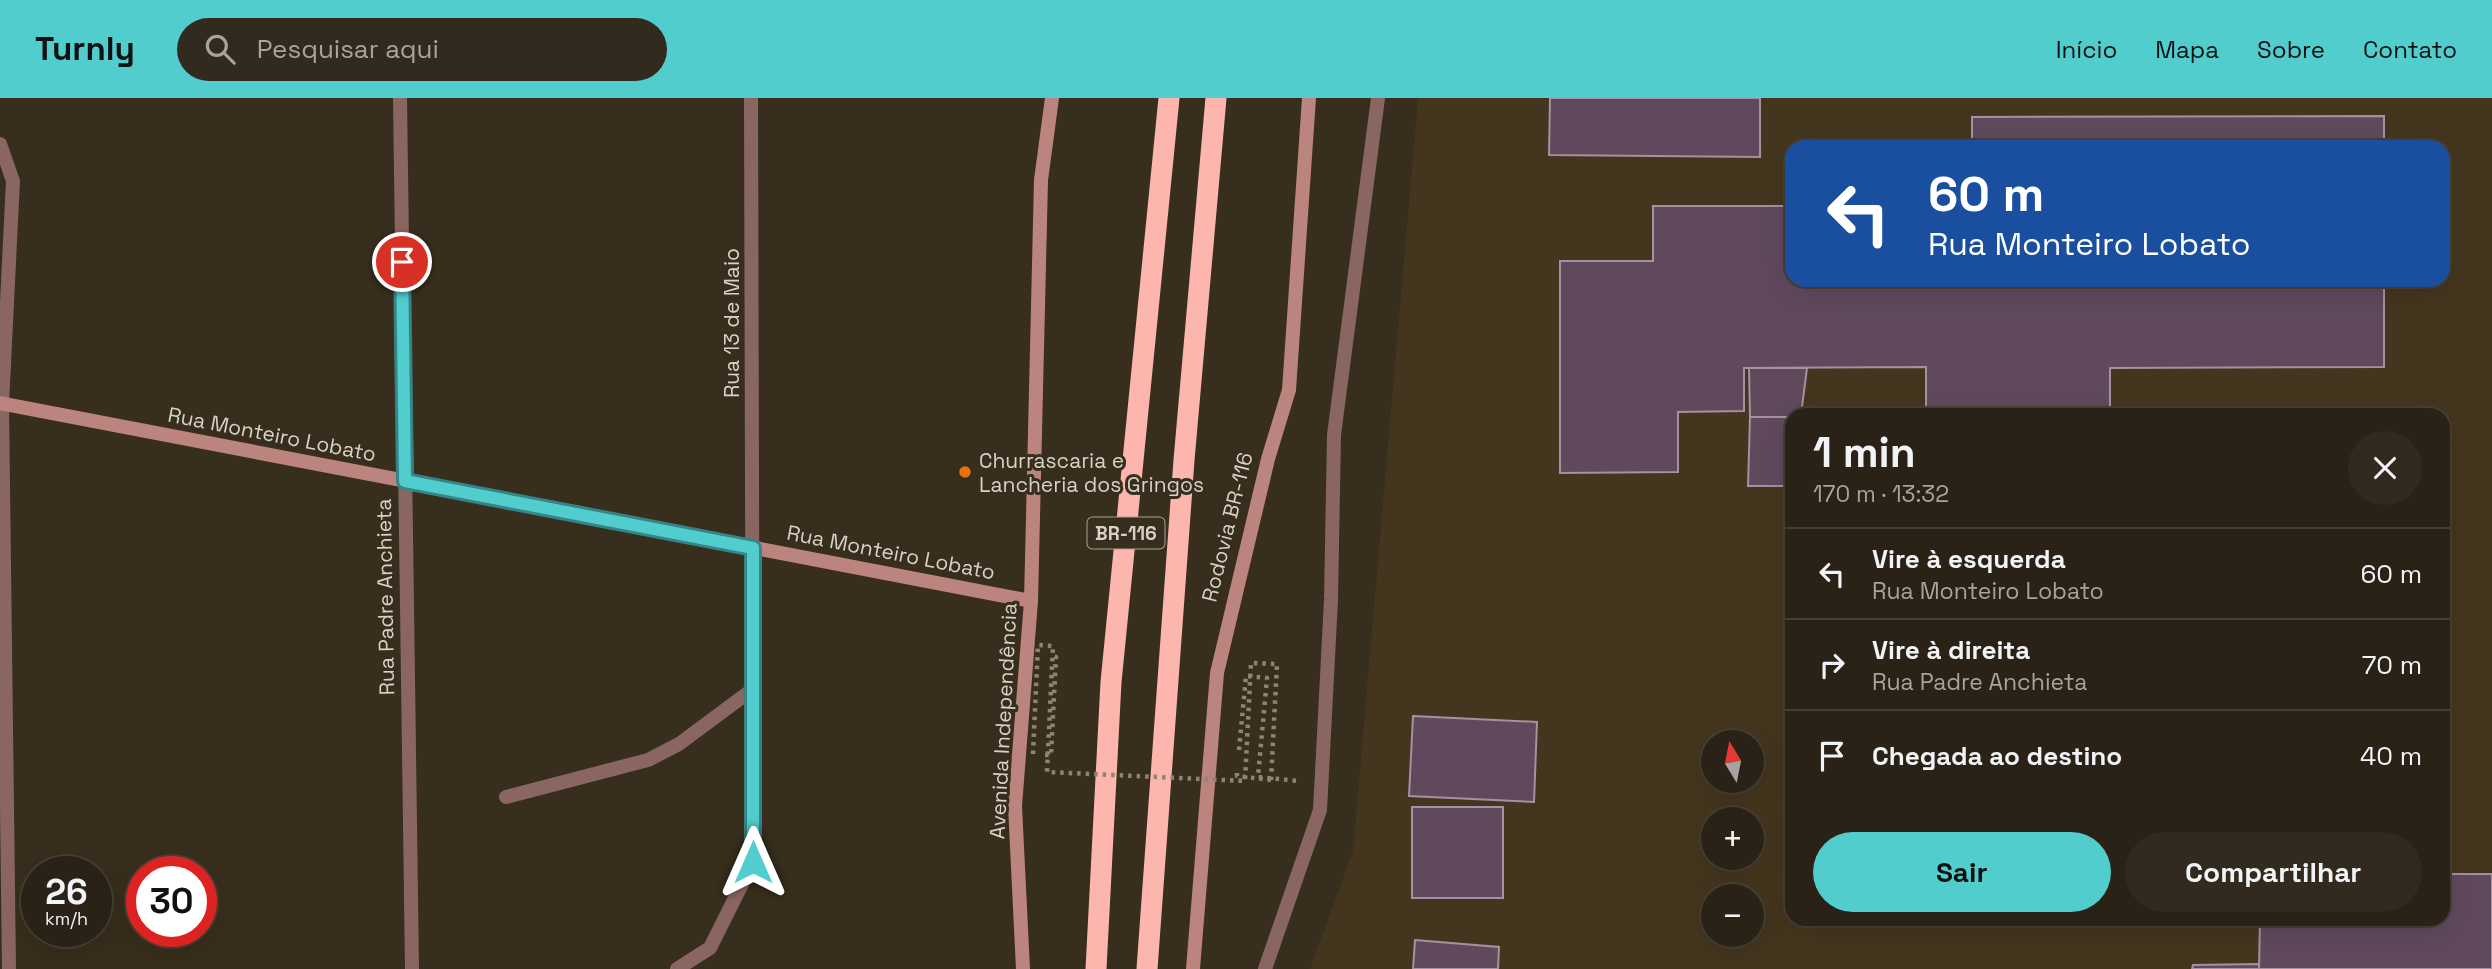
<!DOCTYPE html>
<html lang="pt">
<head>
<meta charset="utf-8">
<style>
  :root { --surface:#2a2216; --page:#322a1f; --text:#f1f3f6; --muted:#a5a4a1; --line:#463f35; --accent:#52cdce }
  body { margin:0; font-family:"Space Grotesk",sans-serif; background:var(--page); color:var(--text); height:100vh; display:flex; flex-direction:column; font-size:26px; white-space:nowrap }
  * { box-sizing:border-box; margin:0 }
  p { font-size:23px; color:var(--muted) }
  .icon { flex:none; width:38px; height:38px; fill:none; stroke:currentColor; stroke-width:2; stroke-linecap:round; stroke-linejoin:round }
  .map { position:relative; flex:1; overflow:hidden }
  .details { position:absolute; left:1785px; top:310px; width:665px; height:518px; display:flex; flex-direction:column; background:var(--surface); border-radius:21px; box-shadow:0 7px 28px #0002,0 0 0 2px var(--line) }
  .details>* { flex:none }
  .guide { position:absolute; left:1785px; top:42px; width:665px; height:147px; border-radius:21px; box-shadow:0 7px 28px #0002,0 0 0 2px var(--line); background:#1a4fa0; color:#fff; overflow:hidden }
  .needle { width:46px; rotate:350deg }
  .buttons { position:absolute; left:1701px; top:632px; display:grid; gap:14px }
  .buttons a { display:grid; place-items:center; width:63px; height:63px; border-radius:50%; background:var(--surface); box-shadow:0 7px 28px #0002,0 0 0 2px var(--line); font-size:35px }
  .speed { position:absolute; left:21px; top:758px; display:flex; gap:14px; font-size:35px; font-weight:700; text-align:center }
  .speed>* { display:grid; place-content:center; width:91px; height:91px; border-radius:50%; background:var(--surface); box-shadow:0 7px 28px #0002,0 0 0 2px var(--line); line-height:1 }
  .speed small { font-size:18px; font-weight:400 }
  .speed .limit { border:10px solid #d22; background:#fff; color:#111 }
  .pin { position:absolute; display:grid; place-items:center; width:60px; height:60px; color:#fff; margin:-30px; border:4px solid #fff; border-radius:50%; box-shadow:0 2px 7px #0007 }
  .me { position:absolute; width:77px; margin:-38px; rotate:0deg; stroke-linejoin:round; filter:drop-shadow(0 0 5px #0008) }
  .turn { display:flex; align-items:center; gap:24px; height:147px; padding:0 28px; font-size:32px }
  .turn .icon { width:91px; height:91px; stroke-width:2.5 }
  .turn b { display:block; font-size:49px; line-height:60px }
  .round { display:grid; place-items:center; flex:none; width:74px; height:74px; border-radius:37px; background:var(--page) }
  .summary { display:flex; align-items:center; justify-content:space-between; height:119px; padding:0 28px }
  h1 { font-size:42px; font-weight:800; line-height:52px }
  .action { display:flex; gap:14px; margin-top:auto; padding:14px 28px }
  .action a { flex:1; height:80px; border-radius:42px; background:var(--accent); color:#111; font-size:28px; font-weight:800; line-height:80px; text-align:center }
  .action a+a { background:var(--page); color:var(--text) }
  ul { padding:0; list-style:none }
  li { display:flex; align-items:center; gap:21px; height:91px; padding:0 28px; border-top:2px solid var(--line) }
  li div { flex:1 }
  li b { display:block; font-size:26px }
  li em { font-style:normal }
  header { display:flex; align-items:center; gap:42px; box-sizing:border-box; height:98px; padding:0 35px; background:var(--accent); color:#111 }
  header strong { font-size:33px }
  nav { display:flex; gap:38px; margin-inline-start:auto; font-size:24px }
  .search { width:490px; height:63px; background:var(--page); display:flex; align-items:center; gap:18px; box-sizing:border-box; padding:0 24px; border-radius:38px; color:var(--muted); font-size:26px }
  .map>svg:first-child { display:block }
</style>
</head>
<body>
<header>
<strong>Turnly</strong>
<div class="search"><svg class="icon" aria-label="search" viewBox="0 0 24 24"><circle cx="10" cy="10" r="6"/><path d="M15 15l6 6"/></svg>Pesquisar aqui</div>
<nav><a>Início</a><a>Mapa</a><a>Sobre</a><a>Contato</a></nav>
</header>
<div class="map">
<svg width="2492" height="871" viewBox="0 0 2492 871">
  <rect width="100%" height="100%" fill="#382e1d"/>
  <path fill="#44361e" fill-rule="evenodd" d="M1418,0H2492V871H1310L1353,753ZM1792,49H2443V182H1792ZM1792,317H2443V821H1792ZM1713,644H1752V682H1713ZM1713,721H1752V760H1713ZM1713,798H1752V836H1713Z"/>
  <g fill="#60495d" stroke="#a491a1" stroke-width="2">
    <polygon points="1550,0 1760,0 1760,59 1549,57"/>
    <polygon points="2384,18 2384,49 1972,49 1972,19"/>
    <polygon points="1653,108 1792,108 1792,182 2384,182 2384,269 2110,270 2110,317 1926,317 1926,269 1744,270 1744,313 1678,314 1678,374 1560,375 1560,163 1653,163"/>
    <polygon points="1749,270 1807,270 1801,317 1792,317 1792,319 1750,319"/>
    <polygon points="1750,319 1792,319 1792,388 1748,388"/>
    <polygon points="1413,618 1537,624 1534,704 1409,698"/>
    <rect x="1412" y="709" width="91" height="91"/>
    <polygon points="2443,776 2492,776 2492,871 2259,871 2260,821 2443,821"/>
    <polygon points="1415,842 1499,849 1498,871 1413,871"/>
    <polygon points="2259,866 2259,871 2192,871 2193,867"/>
  </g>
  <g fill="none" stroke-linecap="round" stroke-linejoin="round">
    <g stroke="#8c8476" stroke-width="4.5" stroke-dasharray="3.5 5" stroke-linecap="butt">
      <polyline points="1239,652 1246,578 1267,580 1258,679 1299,683"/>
      <polyline points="1045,657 1051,657 1056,559 1051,558"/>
      <polyline points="1237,675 1237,678 1271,682"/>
    </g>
    <polyline stroke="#8a6662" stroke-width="14" points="506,699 648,662 679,646 753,591"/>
    <g stroke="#8a6662" stroke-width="14">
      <polyline points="400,0 412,871"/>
      <polyline points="0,46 13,83 2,306 9,871"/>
      <polyline points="677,871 710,850 753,764 751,0"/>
      <polyline points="1265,871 1320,712 1331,502 1334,337 1378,0"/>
    </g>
    <g stroke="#bc847e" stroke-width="14">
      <polyline points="0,305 1031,503"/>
      <polyline points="1023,871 1015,708 1031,503 1041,82 1052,0"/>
      <polyline points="1193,871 1217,575 1268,361 1289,292 1309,0"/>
    </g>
    <g stroke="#fcb6ae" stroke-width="21">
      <polyline points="1096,871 1111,584 1169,0"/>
      <polyline points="1147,871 1184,362 1216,0"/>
    </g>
    <polyline stroke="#8c8476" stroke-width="4.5" stroke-dasharray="3.5 5" stroke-linecap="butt" points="1033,656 1038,547 1053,548 1047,674 1245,683 1251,565 1277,566 1271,682"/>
  </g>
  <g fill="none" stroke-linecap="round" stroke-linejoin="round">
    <g stroke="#358586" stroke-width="18">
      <polyline id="route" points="402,164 405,383 753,450 753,764"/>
    </g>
    <use href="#route" stroke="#52cdce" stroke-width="12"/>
  </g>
  <circle fill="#e8710a" stroke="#382e1d" stroke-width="2.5" cx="965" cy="374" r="7"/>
  <g text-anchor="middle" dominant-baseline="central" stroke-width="6" stroke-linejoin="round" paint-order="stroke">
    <rect fill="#382e1d" stroke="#a8a094" stroke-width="2" x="1087.5" y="419.5" width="77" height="31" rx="5"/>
    <g font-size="19" font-weight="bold" fill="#d8d1c7">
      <text x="1126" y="435">BR-116</text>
    </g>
    <g font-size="21" fill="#d8d1c7" stroke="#382e1d">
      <text transform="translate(731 225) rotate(-90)">Rua 13 de Maio</text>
      <text transform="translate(272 336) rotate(11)">Rua Monteiro Lobato</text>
      <text transform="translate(1227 429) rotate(-76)">Rodovia BR-116</text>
      <text transform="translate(891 454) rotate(11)">Rua Monteiro Lobato</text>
      <text transform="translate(385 499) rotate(-91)">Rua Padre Anchieta</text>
      <text transform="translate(1003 623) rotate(-87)">Avenida Independência</text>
    </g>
    <g font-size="21" fill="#d8d1c7" stroke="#382e1d" text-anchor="start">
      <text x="979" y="362">Churrascaria e<tspan x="979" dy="24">Lancheria dos Gringos</tspan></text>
    </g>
  </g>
</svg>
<div class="buttons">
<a><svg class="needle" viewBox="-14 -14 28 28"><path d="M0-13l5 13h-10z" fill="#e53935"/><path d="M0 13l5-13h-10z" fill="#a5a4a1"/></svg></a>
<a>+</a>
<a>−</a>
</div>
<div class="speed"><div>26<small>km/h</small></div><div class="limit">30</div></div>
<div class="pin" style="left:402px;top:164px;background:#d93025"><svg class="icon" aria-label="arrive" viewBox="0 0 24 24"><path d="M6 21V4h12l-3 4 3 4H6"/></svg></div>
<svg class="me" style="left:753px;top:764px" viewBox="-20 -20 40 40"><path d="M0-17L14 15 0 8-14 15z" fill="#52cdce" stroke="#fff" stroke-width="4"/></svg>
<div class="guide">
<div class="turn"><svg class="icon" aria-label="left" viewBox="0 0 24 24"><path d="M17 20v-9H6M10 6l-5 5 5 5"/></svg><div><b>60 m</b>Rua Monteiro Lobato</div></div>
</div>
<section class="details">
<div class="summary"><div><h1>1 min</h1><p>170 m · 13:32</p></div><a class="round"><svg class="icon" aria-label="close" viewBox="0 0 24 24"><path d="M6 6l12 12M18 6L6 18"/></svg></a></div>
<ul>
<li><svg class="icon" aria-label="left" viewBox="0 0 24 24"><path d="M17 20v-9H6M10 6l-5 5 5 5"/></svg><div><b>Vire à esquerda</b><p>Rua Monteiro Lobato</p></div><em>60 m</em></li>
<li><svg class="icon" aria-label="right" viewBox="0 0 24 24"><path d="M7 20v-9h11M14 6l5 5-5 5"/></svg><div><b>Vire à direita</b><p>Rua Padre Anchieta</p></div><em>70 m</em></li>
<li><svg class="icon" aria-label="arrive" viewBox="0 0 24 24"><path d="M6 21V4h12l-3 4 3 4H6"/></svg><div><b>Chegada ao destino</b></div><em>40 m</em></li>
</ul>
<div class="action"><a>Sair</a><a>Compartilhar</a></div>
</section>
</div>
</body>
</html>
